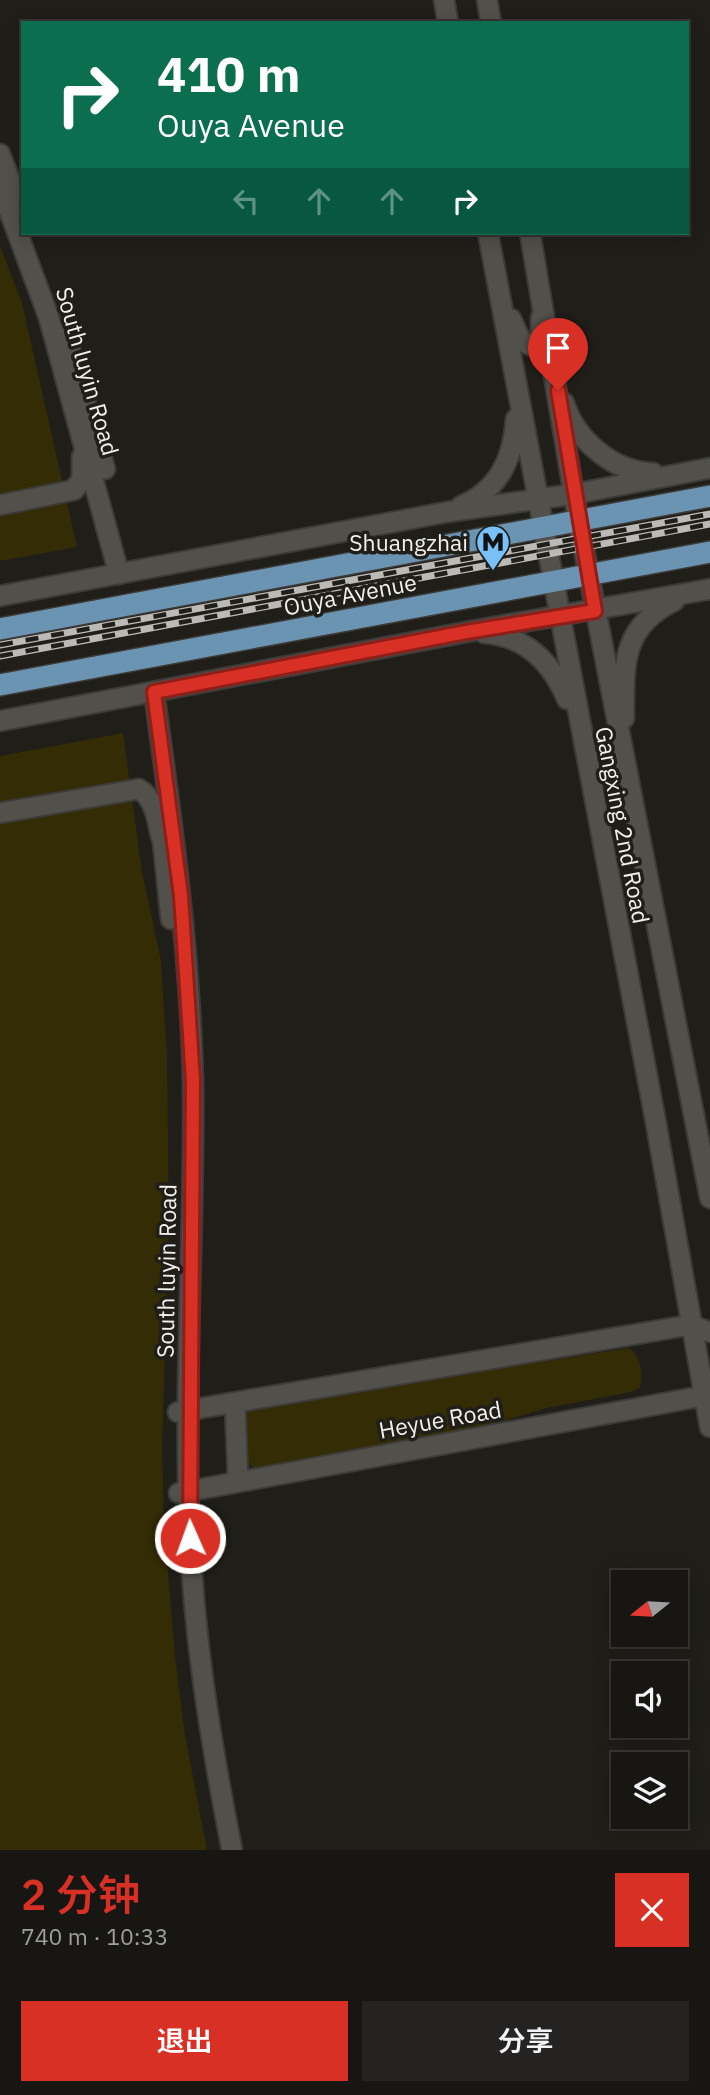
<!DOCTYPE html>
<html lang="zh">
<head>
<meta charset="utf-8">
<style>
  :root { --surface:#171613; --page:#242321; --text:#f1f3f6; --muted:#9e9fa0; --line:#363533; --accent:#d93025 }
  body { margin:0; font-family:"IBM Plex Sans","Noto Sans SC",sans-serif; background:var(--page); color:var(--text); height:100vh; display:flex; flex-direction:column; font-size:26px; white-space:nowrap }
  * { box-sizing:border-box; margin:0 }
  p { font-size:23px; color:var(--muted) }
  .icon { flex:none; width:38px; height:38px; fill:none; stroke:currentColor; stroke-width:2; stroke-linecap:round; stroke-linejoin:round }
  .map { position:relative; height:1850px; overflow:hidden }
  .panel { display:flex; flex-direction:column; background:var(--surface); flex:1 }
  .panel>* { flex:none }
  .hud { position:absolute; left:21px; top:21px; width:668px; height:214px; border-radius:0px; box-shadow:0 4px 18px #0003,0 0 0 2px var(--line); background:#0b6e4f; color:#fff; overflow:hidden }
  .needle { width:46px; rotate:252deg }
  .tools { position:absolute; left:611px; top:1570px; display:grid; gap:14px }
  .tools a { display:grid; place-items:center; width:77px; height:77px; border-radius:0px; background:var(--surface); box-shadow:0 4px 18px #0003,0 0 0 2px var(--line); font-size:35px }
  .pin { position:absolute; display:grid; place-items:center; width:60px; height:60px; color:#fff; margin:-72px -30px; border-radius:50% 50% 50% 0; rotate:-45deg; box-shadow:0 0 7px #0007 }
  .pin .icon { rotate:45deg }
  .me { position:absolute; width:77px; margin:-38px; rotate:358deg; stroke-linejoin:round; filter:drop-shadow(0 0 5px #0008) }
  .turn { display:flex; align-items:center; gap:24px; height:147px; padding:0 21px; font-size:32px }
  .turn .icon { width:91px; height:91px; stroke-width:2.5 }
  .turn b { display:block; font-size:49px; line-height:60px }
  .lanes { display:flex; align-items:center; height:66px; padding:0 21px; background:#0003; justify-content:center; gap:35px; direction:ltr }
  .lanes .off { opacity:.35 }
  .round { display:grid; place-items:center; flex:none; width:74px; height:74px; border-radius:0px; background:var(--page) }
  .head { display:flex; align-items:center; justify-content:space-between; height:119px; padding:0 21px }
  h1 { font-size:42px; font-weight:600; line-height:52px; color:var(--accent) }
  .cta { display:flex; gap:14px; margin-top:auto; padding:14px 21px }
  .cta a { flex:1; height:80px; border-radius:0px; background:var(--accent); color:#fff; font-size:28px; font-weight:600; line-height:80px; text-align:center }
  .cta a+a { background:var(--page); color:var(--text) }
  .map>svg:first-child { display:block }
</style>
</head>
<body>
<div class="map">
<svg width="710" height="1850" viewBox="0 0 710 1850">
  <rect width="100%" height="100%" fill="#1f1e19"/>
  <g fill="#332c05">
    <polygon points="0,246 22,303 77,547 0,561"/>
    <polygon points="123,733 142,872 161,961 167,1055 169,1227 162,1449 164,1523 175,1657 185,1735 207,1850 0,1850 0,756"/>
    <path d="M629,1348C640,1355 644,1375 640,1388L631,1392L547,1408L479,1428L255,1468L245,1462L244,1414L249,1410L475,1368L528,1364Z"/>
  </g>
  <g fill="none" stroke-linecap="round" stroke-linejoin="round">
    <g stroke="#3c3b38" stroke-width="23">
      <g id="secondary">
        <polyline points="444,0 448,23"/>
        <polyline points="487,0 491,23"/>
        <polyline points="0,154 17,199"/>
        <polyline points="0,186 49,318 119,574"/>
        <polyline points="488,233 655,1118 710,1427"/>
        <polyline points="530,233 578,519 710,1198"/>
        <polyline points="511,319 521,341 530,345 541,336 541,318"/>
        <polyline points="65,333 105,469"/>
        <path d="M564,403C576,440 613,472 653,473"/>
        <polyline points="0,505 74,490 82,479 82,457"/>
        <path d="M461,506C499,490 513,459 516,419"/>
        <polyline points="0,596 447,512 574,494 710,468"/>
        <path d="M484,633C526,636 552,663 567,699"/>
        <path d="M154,692C172,822 190,951 193,1082C195,1226 184,1370 189,1514C192,1627 210,1739 232,1850"/>
        <path d="M624,718C624,665 621,627 674,601"/>
        <polyline points="0,721 466,632 710,589"/>
        <polyline points="593,783 597,762 606,757 615,762 621,780"/>
        <path d="M0,813L139,789C155,799 157,819 161,836"/>
        <polyline points="161,824 171,919"/>
        <polyline points="235,1403 238,1481"/>
        <polyline points="178,1412 690,1325 710,1332"/>
        <polyline points="179,1493 703,1396 710,1391"/>
      </g>
    </g>
    <g stroke="#3c3b38" stroke-width="24">
      <g id="primary">
        <polyline points="0,629 710,496"/>
        <polyline points="0,685 710,552"/>
      </g>
    </g>
    <use href="#secondary" stroke="#51504a" stroke-width="19"/>
    <use href="#primary" stroke="#6b94b3" stroke-width="21"/>
    <g stroke="#bbbab6" stroke-width="7">
      <g id="rail">
        <polyline points="0,645 710,514"/>
        <polyline points="0,656 710,524"/>
      </g>
    </g>
    <use href="#rail" stroke="#1f1e19" stroke-width="4.5" stroke-dasharray="13" stroke-linecap="butt"/>
  </g>
  <g fill="none" stroke-linecap="round" stroke-linejoin="round">
    <g stroke="#8d1f18" stroke-width="18">
      <polyline id="route" points="190,1538 193,1080 181,896 154,692 466,632 595,611 558,390"/>
    </g>
    <use href="#route" stroke="#d93025" stroke-width="12"/>
  </g>
  <defs>
    <g id="metro-pin" transform="scale(1.75)"><path d="M0 17L-7.5 6A9.5 9.5 0 1 1 7.5 6Z" fill="#79bff8" stroke="#1f1e19"/><path d="M-5.5 5V-5H-3L0 0L3-5H5.5V5H3V-.5L0 4L-3-.5V5Z" fill="#111"/></g>
  </defs>
  <g fill-rule="evenodd">
    <use href="#metro-pin" x="493" y="542"/>
  </g>
  <g text-anchor="middle" dominant-baseline="central" stroke-width="7" stroke-linejoin="round" paint-order="stroke">
    <g font-size="23" fill="#f1f0ed" stroke="#1f1e19">
      <text transform="translate(88 371) rotate(74)">South luyin Road</text>
      <text transform="translate(350 594) rotate(-11)">Ouya Avenue</text>
      <text transform="translate(623 825) rotate(79)">Gangxing 2nd Road</text>
      <text transform="translate(166 1271) rotate(-89)">South luyin Road</text>
      <text transform="translate(440 1419) rotate(-10)">Heyue Road</text>
    </g>
    <g font-size="23" fill="#f1f0ed" stroke="#1f1e19" text-anchor="end">
      <text x="468" y="542">Shuangzhai</text>
    </g>
  </g>
</svg>
<div class="tools">
<a><svg class="needle" viewBox="-14 -14 28 28"><path d="M0-13l5 13h-10z" fill="#e53935"/><path d="M0 13l5-13h-10z" fill="#9e9fa0"/></svg></a>
<a><svg class="icon" aria-label="sound" viewBox="0 0 24 24"><path d="M4 9h4l5-4v14l-5-4H4zM17 9q2 3 0 6"/></svg></a>
<a><svg class="icon" aria-label="layers" viewBox="0 0 24 24"><path d="M12 4l9 5-9 5-9-5zM3 14l9 5 9-5"/></svg></a>
</div>
<div class="pin" style="left:558px;top:390px;background:#d93025"><svg class="icon" aria-label="arrive" viewBox="0 0 24 24"><path d="M6 21V4h12l-3 4 3 4H6"/></svg></div>
<svg class="me" style="left:190px;top:1538px" viewBox="-20 -20 40 40"><circle r="17" fill="#d93025" stroke="#fff" stroke-width="3"/><path d="M0-11L8 9 0 5-8 9z" fill="#fff"/></svg>
<div class="hud">
<div class="turn"><svg class="icon" aria-label="right" viewBox="0 0 24 24"><path d="M7 20v-9h11M14 6l5 5-5 5"/></svg><div><b>410 m</b>Ouya Avenue</div></div>
<div class="lanes"><svg class="icon off" aria-label="left" viewBox="0 0 24 24"><path d="M17 20v-9H6M10 6l-5 5 5 5"/></svg><svg class="icon off" aria-label="ahead" viewBox="0 0 24 24"><path d="M12 20V5M6 11l6-6 6 6"/></svg><svg class="icon off" aria-label="ahead" viewBox="0 0 24 24"><path d="M12 20V5M6 11l6-6 6 6"/></svg><svg class="icon" aria-label="right" viewBox="0 0 24 24"><path d="M7 20v-9h11M14 6l5 5-5 5"/></svg></div>
</div>
</div>
<section class="panel">
<div class="head"><div><h1>2 分钟</h1><p>740 m · 10:33</p></div><a class="round" style="background:#d93025;color:#fff"><svg class="icon" aria-label="close" viewBox="0 0 24 24"><path d="M6 6l12 12M18 6L6 18"/></svg></a></div>
<div class="cta"><a>退出</a><a>分享</a></div>
</section>
</body>
</html>
